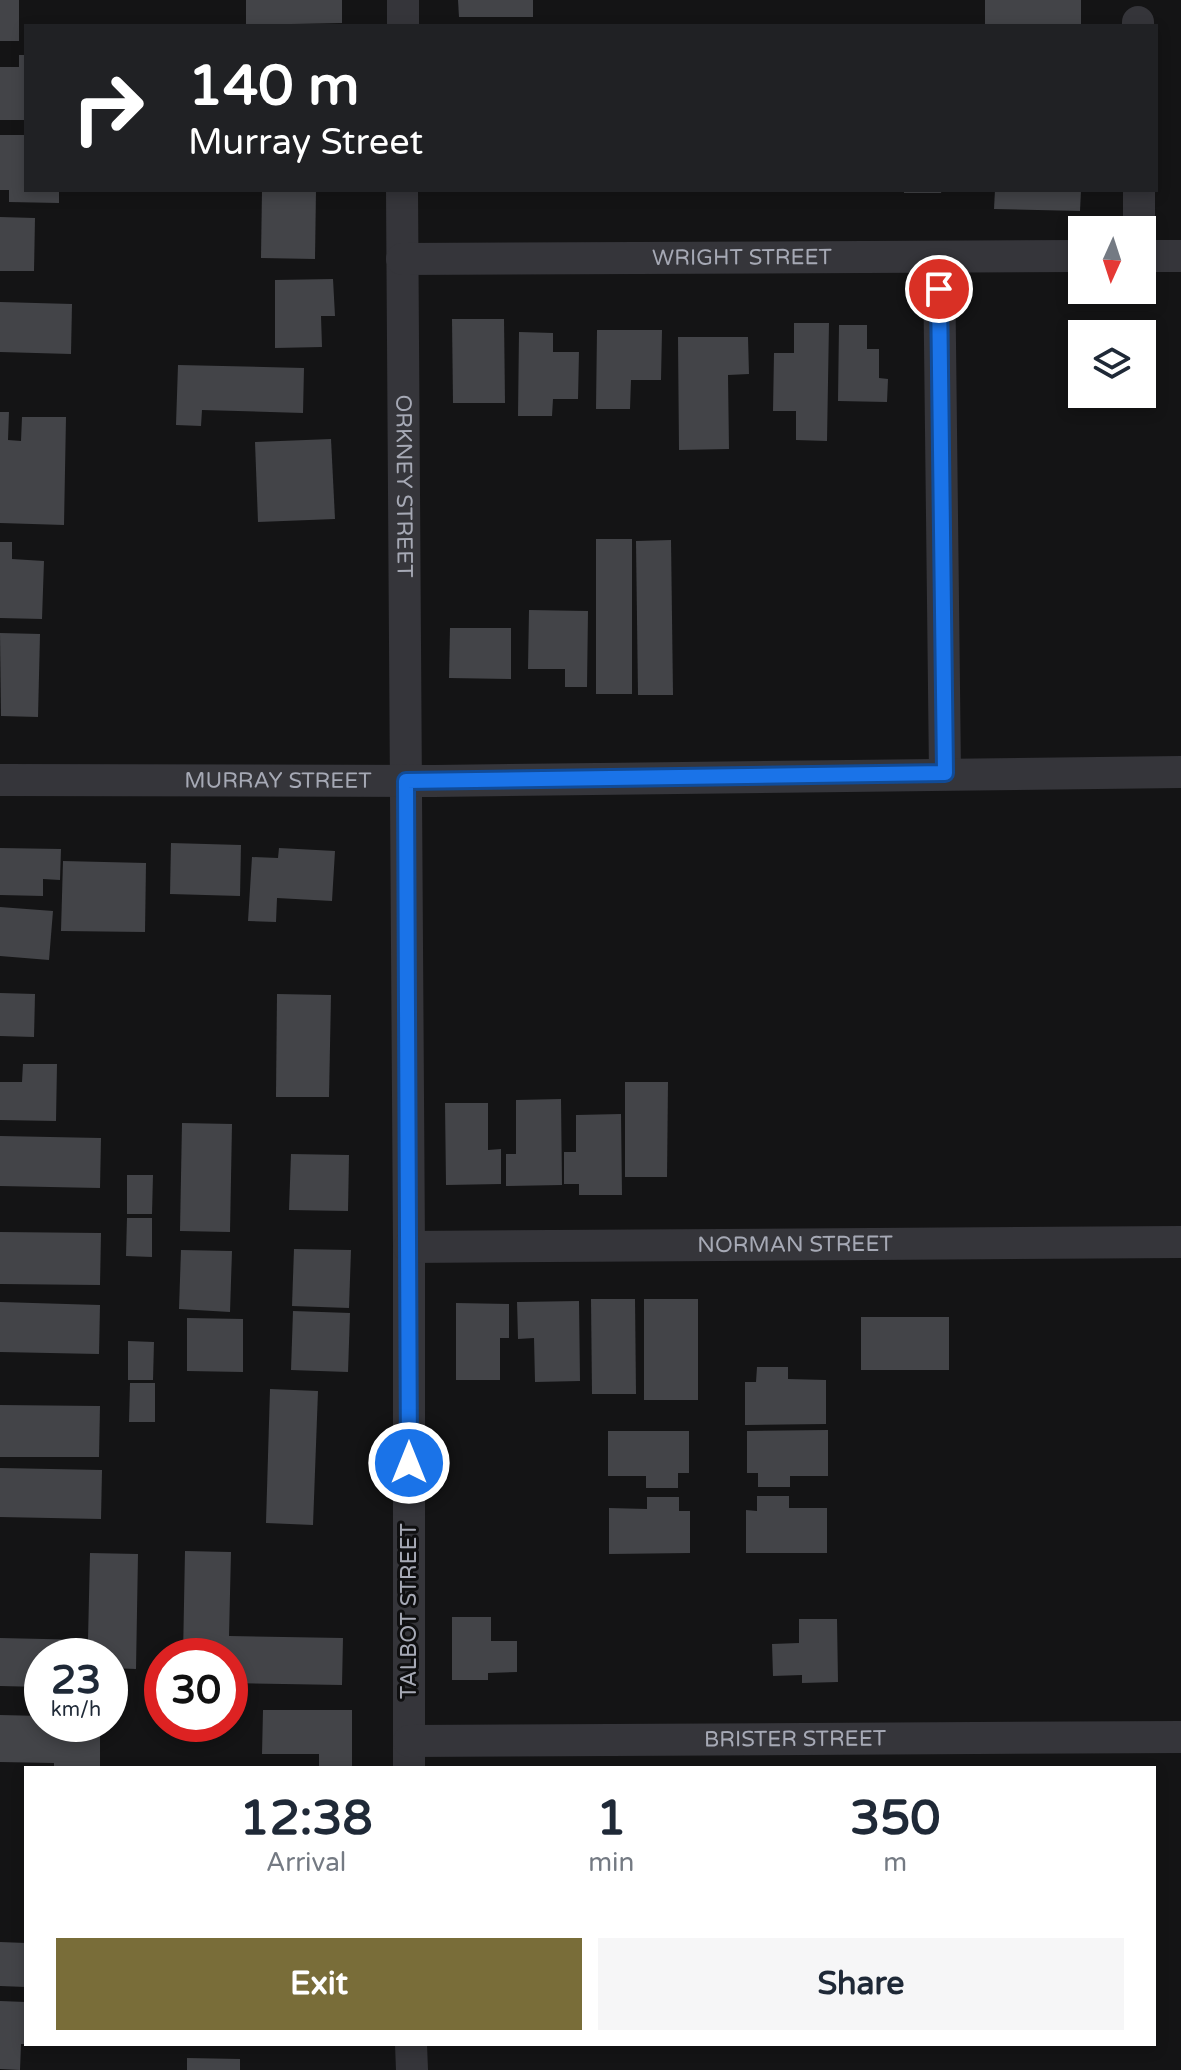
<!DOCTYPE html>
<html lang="en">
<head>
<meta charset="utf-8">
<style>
  :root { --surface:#fff; --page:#f6f6f7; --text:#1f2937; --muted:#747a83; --accent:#796d39 }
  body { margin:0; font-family:"Varela Round",sans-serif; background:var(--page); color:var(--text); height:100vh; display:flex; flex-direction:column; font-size:30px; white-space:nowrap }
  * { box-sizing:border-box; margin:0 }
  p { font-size:26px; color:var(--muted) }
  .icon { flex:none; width:44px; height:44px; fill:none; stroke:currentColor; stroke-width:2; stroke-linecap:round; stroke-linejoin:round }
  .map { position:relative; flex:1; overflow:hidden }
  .sheet { position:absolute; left:24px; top:1766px; width:1132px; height:280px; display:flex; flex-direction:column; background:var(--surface); border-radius:0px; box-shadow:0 4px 12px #0003 }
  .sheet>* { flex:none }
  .top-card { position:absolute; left:24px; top:24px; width:1134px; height:168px; border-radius:0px; box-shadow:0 4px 12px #0003; background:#202124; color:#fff; overflow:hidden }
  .needle { width:52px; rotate:183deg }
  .tools { position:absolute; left:1068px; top:216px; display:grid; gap:16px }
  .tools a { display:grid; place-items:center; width:88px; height:88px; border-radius:0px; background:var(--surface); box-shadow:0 4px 12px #0003; font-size:40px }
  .speed { position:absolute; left:24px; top:1638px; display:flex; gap:16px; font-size:40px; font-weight:700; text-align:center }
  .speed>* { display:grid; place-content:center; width:104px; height:104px; border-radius:50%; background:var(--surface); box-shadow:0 4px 12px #0003; line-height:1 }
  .speed small { font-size:20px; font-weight:400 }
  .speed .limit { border:12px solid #d22; background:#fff; color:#111 }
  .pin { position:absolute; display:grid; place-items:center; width:68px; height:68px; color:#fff; margin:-34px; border:4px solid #fff; border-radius:50%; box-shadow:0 2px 8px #0007 }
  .me { position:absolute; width:88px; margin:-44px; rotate:0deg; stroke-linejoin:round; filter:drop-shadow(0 0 6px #0008) }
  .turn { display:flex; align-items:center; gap:28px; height:168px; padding:0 32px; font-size:36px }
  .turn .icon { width:104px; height:104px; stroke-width:2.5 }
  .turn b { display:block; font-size:56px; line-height:68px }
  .eta { display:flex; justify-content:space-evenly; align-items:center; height:136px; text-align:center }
  .eta b { font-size:48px; font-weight:800; line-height:56px }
  .primary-button { display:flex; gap:16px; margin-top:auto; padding:16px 32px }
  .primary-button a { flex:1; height:92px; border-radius:0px; background:var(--accent); color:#fff; font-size:32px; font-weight:800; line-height:92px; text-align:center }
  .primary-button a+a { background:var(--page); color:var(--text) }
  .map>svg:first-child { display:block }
</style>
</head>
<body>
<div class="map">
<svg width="1181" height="2070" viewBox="0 0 1181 2070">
  <rect width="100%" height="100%" fill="#141415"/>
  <g fill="#434448">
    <rect x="0" y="0" width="19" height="41"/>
    <polygon points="246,0 342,0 342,23 246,25"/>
    <polygon points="458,0 533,0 533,17 459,17"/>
    <rect x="985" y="0" width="96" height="26"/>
    <polygon points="19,55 26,55 26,120 0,120 0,67 19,67"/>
    <polygon points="0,135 26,135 26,190 59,190 59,203 9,202 9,190 0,190"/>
    <polygon points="262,190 316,190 315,259 261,258"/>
    <polygon points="904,190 942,190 941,193 904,193"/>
    <polygon points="995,190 1081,190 1080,211 994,209"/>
    <polygon points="0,217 35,218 34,271 0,271"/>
    <polygon points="333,279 335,316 321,316 322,347 275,348 275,280"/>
    <polygon points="0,302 72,304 71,354 0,352"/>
    <polygon points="452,319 504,319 505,403 453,403"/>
    <polygon points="794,323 829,323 827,441 796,440 796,411 773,411 774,353 794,353"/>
    <polygon points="839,325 867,325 867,349 879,349 879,378 888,379 887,402 838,401"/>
    <polygon points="597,330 662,330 661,380 631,380 630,409 596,409"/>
    <polygon points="519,332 553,333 553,352 579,352 578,399 553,399 552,416 518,416"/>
    <polygon points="678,337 748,337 749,374 728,375 729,449 679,450"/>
    <polygon points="178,365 304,368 303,413 202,410 201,426 176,425"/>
    <polygon points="0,412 9,412 8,440 21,441 22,417 66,417 64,525 0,523"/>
    <polygon points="331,439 335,519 258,522 255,442"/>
    <rect x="596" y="539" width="36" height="155"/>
    <polygon points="671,540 673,695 638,695 636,541"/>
    <polygon points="0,542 12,542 12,559 44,561 42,619 0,618"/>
    <polygon points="529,610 588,611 587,687 565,687 565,669 528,669"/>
    <polygon points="450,628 511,628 511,679 449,678"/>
    <polygon points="0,633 40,634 38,717 1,716"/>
    <polygon points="171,843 241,845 240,896 170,894"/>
    <polygon points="0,848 61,849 60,880 43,879 43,896 0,895"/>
    <polygon points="279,848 335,851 332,901 277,898 276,922 248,921 252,857 278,858"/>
    <polygon points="63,861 146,863 145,932 61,931"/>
    <polygon points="0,907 53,911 49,960 0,956"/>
    <polygon points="0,993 35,994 34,1037 0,1036"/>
    <polygon points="277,994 331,995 329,1097 276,1097"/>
    <polygon points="23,1064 57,1064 56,1121 0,1120 0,1082 22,1082"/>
    <polygon points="625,1082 668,1082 667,1177 625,1177"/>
    <polygon points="561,1099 562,1185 506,1186 506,1154 516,1154 516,1100"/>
    <polygon points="445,1103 488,1103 488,1150 501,1149 501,1184 446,1185"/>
    <polygon points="621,1114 622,1195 579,1195 579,1184 564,1184 564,1152 576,1152 576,1115"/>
    <polygon points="182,1123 232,1124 230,1232 180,1231"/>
    <polygon points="0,1136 101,1138 100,1188 0,1186"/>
    <polygon points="291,1154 349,1155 348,1211 289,1210"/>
    <polygon points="127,1175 153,1175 152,1214 127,1214"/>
    <polygon points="127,1218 152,1218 152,1257 126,1256"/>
    <polygon points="0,1232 101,1233 100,1285 0,1284"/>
    <polygon points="294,1249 351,1250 349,1308 292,1306"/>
    <polygon points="181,1250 232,1251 230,1312 179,1309"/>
    <polygon points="591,1299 635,1299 636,1394 592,1394"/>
    <rect x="644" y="1299" width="54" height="101"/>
    <polygon points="579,1301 580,1381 535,1382 534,1338 518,1339 517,1302"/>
    <polygon points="0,1302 100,1305 99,1354 0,1352"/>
    <polygon points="456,1303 509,1304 509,1338 500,1338 500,1380 456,1380"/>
    <polygon points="293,1311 350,1313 348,1372 291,1370"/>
    <rect x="861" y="1317" width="88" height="53"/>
    <polygon points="187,1318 243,1319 243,1372 187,1371"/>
    <polygon points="128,1341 154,1342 153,1380 128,1380"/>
    <polygon points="757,1367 788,1367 788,1379 826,1380 826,1424 745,1425 745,1382 756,1382"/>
    <polygon points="130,1383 155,1383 155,1422 129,1422"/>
    <polygon points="270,1389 318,1391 313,1525 266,1523"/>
    <polygon points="0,1405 100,1406 99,1457 0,1457"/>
    <polygon points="828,1430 828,1476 790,1476 790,1487 758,1487 758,1473 747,1473 747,1431"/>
    <polygon points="608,1431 689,1431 689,1473 678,1473 678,1488 646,1488 646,1476 608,1476"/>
    <polygon points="0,1468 102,1470 101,1519 0,1517"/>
    <polygon points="757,1496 789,1496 789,1508 827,1508 827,1553 746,1553 746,1510 757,1511"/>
    <polygon points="647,1497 679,1497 679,1511 690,1511 690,1553 609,1554 609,1508 647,1509"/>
    <polygon points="185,1551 231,1552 229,1636 343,1638 342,1685 230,1683 230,1656 183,1656"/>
    <polygon points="90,1553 138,1554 136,1669 110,1668 110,1656 42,1656 42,1687 0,1686 0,1638 88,1640"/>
    <polygon points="452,1617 491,1617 491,1641 517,1641 517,1672 488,1673 488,1680 452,1680"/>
    <polygon points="799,1619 837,1619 838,1682 802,1683 802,1675 773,1676 772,1644 799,1643"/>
    <polygon points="263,1710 352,1710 352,1766 319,1766 319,1754 262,1754"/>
    <polygon points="0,1715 42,1716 42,1724 100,1724 100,1768 54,1768 54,1763 0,1762"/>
    <polygon points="0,1942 26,1943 26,1987 0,1986"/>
    <polygon points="0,2001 26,2002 26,2044 21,2044 20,2070 0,2069"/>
    <polygon points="187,2058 240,2059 240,2070 187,2070"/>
  </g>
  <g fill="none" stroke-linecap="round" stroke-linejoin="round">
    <g stroke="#35353a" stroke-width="32">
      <polyline points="1138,22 1138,26"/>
      <polyline points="403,26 403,0"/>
      <path id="s1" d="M402,190L409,1247V1768"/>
      <polyline points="1139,190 1139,230"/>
      <polyline points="1142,256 1181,256"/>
      <polyline points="939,258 945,773"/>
      <path id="s2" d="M402,259L1082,256"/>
      <path id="s3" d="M0,780L434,781L1181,772"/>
      <path id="s4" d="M409,1247L1181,1242"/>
      <path id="s5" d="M409,1741L1181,1737"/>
      <polyline points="411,2044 412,2070"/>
    </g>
  </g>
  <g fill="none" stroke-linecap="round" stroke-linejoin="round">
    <g stroke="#114b97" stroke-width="20">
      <polyline id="route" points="409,1463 406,781 945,773 939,289"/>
    </g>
    <use href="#route" stroke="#1a73e8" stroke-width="14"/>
  </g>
  <g text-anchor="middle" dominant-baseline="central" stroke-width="6" stroke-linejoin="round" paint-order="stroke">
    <g font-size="22" fill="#a6a9b5" stroke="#0f0f10">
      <text stroke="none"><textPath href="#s2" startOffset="340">WRIGHT STREET</textPath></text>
      <text stroke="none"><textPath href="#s1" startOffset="296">ORKNEY STREET</textPath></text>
      <text stroke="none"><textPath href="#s3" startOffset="278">MURRAY STREET</textPath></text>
      <text stroke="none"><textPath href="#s4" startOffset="386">NORMAN STREET</textPath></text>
      <text transform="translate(409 1611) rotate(-90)">TALBOT STREET</text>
      <text stroke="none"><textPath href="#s5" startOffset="386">BRISTER STREET</textPath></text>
    </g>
  </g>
</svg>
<div class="tools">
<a><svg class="needle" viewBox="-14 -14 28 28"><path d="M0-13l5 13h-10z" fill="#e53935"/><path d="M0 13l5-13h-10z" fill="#747a83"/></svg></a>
<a><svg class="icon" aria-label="layers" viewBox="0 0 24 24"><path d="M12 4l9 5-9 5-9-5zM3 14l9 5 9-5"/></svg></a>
</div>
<div class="speed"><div>23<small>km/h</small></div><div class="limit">30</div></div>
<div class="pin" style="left:939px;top:289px;background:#d93025"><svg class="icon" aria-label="arrive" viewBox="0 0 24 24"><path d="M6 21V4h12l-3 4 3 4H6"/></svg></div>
<svg class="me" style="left:409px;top:1463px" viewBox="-20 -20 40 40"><circle r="17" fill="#1a73e8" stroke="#fff" stroke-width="3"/><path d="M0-11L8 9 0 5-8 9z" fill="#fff"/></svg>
<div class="top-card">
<div class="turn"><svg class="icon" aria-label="right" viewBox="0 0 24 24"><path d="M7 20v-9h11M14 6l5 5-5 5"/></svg><div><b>140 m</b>Murray Street</div></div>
</div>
<section class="sheet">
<div class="eta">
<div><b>12:38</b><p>Arrival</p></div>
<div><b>1</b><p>min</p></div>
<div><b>350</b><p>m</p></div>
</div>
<div class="primary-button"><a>Exit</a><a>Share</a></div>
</section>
</div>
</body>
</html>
